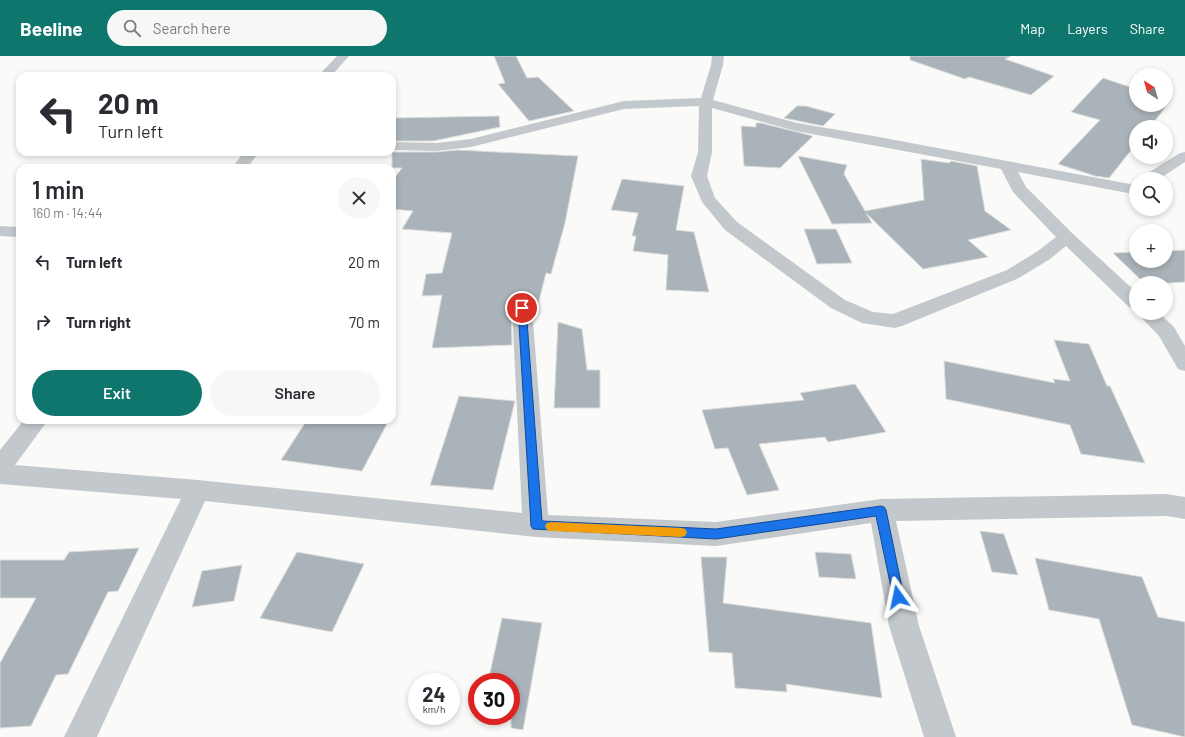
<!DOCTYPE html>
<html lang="en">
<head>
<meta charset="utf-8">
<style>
  :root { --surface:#fff; --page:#f7f7f7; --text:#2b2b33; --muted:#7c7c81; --accent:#0f766e }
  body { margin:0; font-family:Barlow,sans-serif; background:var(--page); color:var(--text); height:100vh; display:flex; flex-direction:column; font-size:15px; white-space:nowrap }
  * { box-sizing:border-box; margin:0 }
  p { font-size:13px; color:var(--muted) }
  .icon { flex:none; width:22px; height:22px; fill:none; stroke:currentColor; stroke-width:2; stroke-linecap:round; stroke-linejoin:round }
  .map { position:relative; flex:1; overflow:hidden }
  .details { position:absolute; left:16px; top:108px; width:380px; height:260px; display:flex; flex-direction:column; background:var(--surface); border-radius:12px; box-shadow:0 2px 6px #0003 }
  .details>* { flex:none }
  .banner { position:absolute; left:16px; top:16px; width:380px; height:84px; border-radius:12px; box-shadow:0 2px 6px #0003; background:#fff; color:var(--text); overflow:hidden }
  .needle { width:26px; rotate:323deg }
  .buttons { position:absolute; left:1129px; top:12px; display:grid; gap:8px }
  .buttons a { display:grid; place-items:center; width:44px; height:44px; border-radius:50%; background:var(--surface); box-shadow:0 2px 6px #0003; font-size:20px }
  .speed { position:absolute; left:408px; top:617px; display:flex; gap:8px; font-size:20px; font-weight:700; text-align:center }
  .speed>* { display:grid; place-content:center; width:52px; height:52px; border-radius:50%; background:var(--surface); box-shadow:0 2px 6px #0003; line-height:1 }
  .speed small { font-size:10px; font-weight:400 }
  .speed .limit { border:6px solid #d22; background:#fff; color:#111 }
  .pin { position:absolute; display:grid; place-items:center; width:34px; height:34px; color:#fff; margin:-17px; border:2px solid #fff; border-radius:50%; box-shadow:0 1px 4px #0007 }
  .me { position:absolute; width:44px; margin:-22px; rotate:348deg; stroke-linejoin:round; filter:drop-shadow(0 0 3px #0008) }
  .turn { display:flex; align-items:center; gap:14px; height:84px; padding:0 16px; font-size:18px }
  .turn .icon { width:52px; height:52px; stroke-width:2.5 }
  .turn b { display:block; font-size:28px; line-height:34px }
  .round { display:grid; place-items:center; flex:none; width:42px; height:42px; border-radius:21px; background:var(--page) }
  .headline { display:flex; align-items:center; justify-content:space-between; height:68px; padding:0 16px }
  h1 { font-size:24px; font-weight:600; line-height:30px }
  .button { display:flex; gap:8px; margin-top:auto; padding:8px 16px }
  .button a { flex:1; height:46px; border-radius:24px; background:var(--accent); color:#fff; font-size:16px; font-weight:600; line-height:46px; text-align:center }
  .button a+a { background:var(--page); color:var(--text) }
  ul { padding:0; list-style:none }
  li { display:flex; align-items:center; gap:12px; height:60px; padding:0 16px }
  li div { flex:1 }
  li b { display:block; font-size:15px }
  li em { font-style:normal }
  header { display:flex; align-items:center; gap:24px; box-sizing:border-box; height:56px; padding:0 20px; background:var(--accent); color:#fff }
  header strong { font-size:19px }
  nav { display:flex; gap:22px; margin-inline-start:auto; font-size:14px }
  .search { width:280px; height:36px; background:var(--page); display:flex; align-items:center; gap:10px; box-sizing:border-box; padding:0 14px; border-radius:22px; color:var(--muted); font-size:15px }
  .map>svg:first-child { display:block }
</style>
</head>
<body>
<header>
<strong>Beeline</strong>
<div class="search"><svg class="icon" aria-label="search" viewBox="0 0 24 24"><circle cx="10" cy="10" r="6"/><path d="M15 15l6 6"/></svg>Search here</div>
<nav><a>Map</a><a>Layers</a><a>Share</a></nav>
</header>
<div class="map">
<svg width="1185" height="681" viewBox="0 0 1185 681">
  <rect width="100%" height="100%" fill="#fafaf8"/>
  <g fill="#aab3b9" stroke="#dcdcda">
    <polygon points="494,0 516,0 527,22 538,21 574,55 529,65 498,28 505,27"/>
    <polygon points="910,0 1011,0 1005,3 1054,20 1031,39 969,21 965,23 910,4"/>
    <polygon points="1103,22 1136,33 1136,49 1166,49 1166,43 1171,44 1150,71 1136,71 1136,88 1109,122 1095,120 1058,108 1100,64 1071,56"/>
    <polygon points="797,50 806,50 835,58 823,70 784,62"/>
    <polygon points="499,60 500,71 433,85 392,85 392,62"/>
    <polygon points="756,67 761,67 813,80 780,112 744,110 741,70 756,71"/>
    <polygon points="457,94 578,100 565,167 551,218 546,217 534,265 534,252 529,247 522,245 515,247 511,251 512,289 432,292 442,239 422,240 426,218 442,217 452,177 402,173 413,155 392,153 392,125 402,112 392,112 392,96 436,96"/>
    <polygon points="798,100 847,109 844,118 865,155 924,144 921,103 949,107 951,105 977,110 985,155 1011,174 968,184 988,201 923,213 866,157 872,167 832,168"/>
    <polygon points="622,123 684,130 676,174 694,176 709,236 666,234 668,199 633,195 636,180 632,180 638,157 611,154"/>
    <polygon points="804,173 836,173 852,207 817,208"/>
    <polygon points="1185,194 1185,226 1170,227 1144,227 1113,197 1136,196 1136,205 1166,205 1166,195"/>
    <polygon points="558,266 582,273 587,314 600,314 600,352 554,352"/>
    <polygon points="1054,284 1089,288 1107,330 1110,330 1145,407 1081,398 1070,369 946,343 944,305 1055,327 1053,323 1070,325"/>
    <polygon points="855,328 886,376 828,386 825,381 759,388 779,434 747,439 728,392 715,393 702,354 804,344 800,337"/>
    <polygon points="459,340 515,345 493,434 430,429"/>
    <polygon points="307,364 389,364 362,415 281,404"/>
    <polygon points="980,475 1004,478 1018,519 992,516"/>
    <polygon points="139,492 118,535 108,536 68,618 56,619 31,670 0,672 0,607 36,542 0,542 0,504 64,504 69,496"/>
    <polygon points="297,496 364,508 332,576 260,562"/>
    <polygon points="815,496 851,498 856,523 819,521"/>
    <polygon points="701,501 727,501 723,547 871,567 882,642 786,628 787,636 735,632 732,597 709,596"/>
    <polygon points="1035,502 1142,521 1158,561 1185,566 1185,681 1132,669 1099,563 1049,554"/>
    <polygon points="242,509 234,545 192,551 202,515"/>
    <polygon points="502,562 542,567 523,674 511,672 511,626 488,626"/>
  </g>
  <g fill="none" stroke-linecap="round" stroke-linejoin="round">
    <g fill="#c3c8cc" fill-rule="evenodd">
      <polygon points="337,0 349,0 331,20 318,20"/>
      <path d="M712,0H724L723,9L713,44L797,67L879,81L1130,128L1136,126V137L1133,138L1018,116L1026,131L1072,177L1136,236V253L1129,251L1066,190L1050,203L1019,222L902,270L895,272L862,267L831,252L725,174L702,146L691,120L698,96L699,50L624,53L471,91L436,95L392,94V86L436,87L471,83L624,45L701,42L711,9ZM712,52L796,75L1001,113L1013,136L1056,181L1038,195L1007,214L893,258L873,256L845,244L737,166L715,142L707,120L712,96Z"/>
      <polygon points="244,96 259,96 247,112 232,112"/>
      <polygon points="1185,96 1185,106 1159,123 1140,123 1143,120 1180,97"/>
      <polygon points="0,170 20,171 20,181 0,180"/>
      <polygon points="522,246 529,248 532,252 548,459 716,466 881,443 1166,438 1185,441 1185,463 1166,460 896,465 919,570 956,681 924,681 889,570 871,467 716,490 536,481 205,445 97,681 64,681 181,443 0,428 0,394 24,364 48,364 15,409 198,424 522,457 512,252 515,248"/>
      <polygon points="1137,257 1159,257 1174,271 1185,290 1185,315 1178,313 1159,280"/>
    </g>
  </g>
  <polygon fill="#1a73e8" stroke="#114b97" points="522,249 526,252 542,465 716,473 881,450 884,451 886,454 904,541 903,545 898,546 894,545 893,541 876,460 716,483 533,473 531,470 518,252"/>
  <polygon fill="#f59e0b" points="551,466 681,472 685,473 687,476 685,480 681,481 551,475 547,474 545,470 547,467"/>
</svg>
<div class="buttons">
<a><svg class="needle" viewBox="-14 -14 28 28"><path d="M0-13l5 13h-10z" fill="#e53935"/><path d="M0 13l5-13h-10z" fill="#7c7c81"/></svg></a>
<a><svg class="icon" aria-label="sound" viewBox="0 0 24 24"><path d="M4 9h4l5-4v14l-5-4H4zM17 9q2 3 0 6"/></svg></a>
<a><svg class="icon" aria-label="search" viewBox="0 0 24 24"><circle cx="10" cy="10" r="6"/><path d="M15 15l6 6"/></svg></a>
<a>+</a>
<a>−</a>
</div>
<div class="speed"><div>24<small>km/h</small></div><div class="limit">30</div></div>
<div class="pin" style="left:522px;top:252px;background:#d93025"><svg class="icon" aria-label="arrive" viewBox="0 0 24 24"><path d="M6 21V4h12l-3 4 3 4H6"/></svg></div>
<svg class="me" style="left:898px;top:541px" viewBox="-20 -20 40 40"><path d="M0-17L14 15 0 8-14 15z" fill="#1a73e8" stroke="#fff" stroke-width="4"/></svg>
<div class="banner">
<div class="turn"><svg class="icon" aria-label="left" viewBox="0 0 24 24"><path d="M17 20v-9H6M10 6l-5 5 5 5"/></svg><div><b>20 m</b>Turn left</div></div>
</div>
<section class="details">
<div class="headline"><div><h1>1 min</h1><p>160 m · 14:44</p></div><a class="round"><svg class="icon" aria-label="close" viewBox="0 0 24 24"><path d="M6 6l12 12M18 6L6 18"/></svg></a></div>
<ul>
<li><svg class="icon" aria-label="left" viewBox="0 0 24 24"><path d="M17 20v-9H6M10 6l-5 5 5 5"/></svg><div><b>Turn left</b></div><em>20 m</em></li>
<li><svg class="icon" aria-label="right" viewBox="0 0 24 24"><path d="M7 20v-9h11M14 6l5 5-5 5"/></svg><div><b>Turn right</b></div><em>70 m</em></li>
</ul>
<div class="button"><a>Exit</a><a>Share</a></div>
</section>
</div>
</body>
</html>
